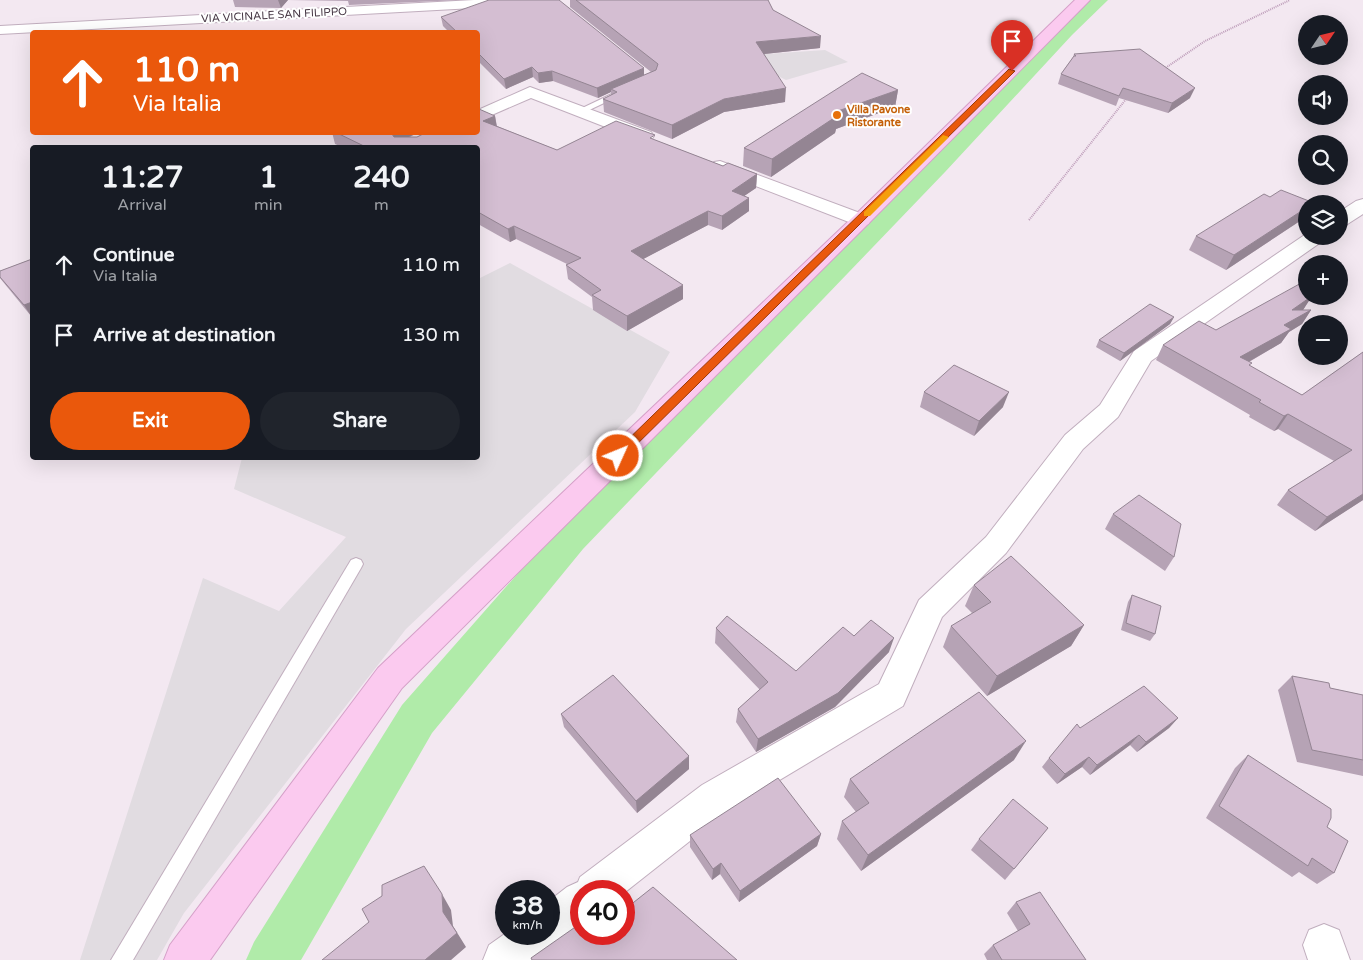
<!DOCTYPE html>
<html lang="en">
<head>
<meta charset="utf-8">
<style>
  :root { --surface:#171b24; --page:#20242c; --text:#f1f3f6; --muted:#9ea1a6; --accent:#ea580c }
  body { margin:0; font-family:"Varela Round",sans-serif; background:var(--page); color:var(--text); height:100vh; display:flex; flex-direction:column; font-size:19px; white-space:nowrap }
  * { box-sizing:border-box; margin:0 }
  p { font-size:16px; color:var(--muted) }
  .icon { flex:none; width:28px; height:28px; fill:none; stroke:currentColor; stroke-width:2; stroke-linecap:round; stroke-linejoin:round }
  .map { position:relative; flex:1; overflow:hidden }
  .drawer { position:absolute; left:30px; top:145px; width:450px; height:315px; display:flex; flex-direction:column; background:var(--surface); border-radius:5px; box-shadow:0 5px 20px #0002 }
  .drawer>* { flex:none }
  .top-card { position:absolute; left:30px; top:30px; width:450px; height:105px; border-radius:5px; box-shadow:0 5px 20px #0002; background:#ea580c; color:#fff; overflow:hidden }
  .needle { width:32px; rotate:55deg }
  .controls { position:absolute; left:1298px; top:15px; display:grid; gap:10px }
  .controls a { display:grid; place-items:center; width:50px; height:50px; border-radius:50%; background:var(--surface); box-shadow:0 5px 20px #0002; font-size:25px }
  .speed { position:absolute; left:495px; top:880px; display:flex; gap:10px; font-size:25px; font-weight:700; text-align:center }
  .speed>* { display:grid; place-content:center; width:65px; height:65px; border-radius:50%; background:var(--surface); box-shadow:0 5px 20px #0002; line-height:1 }
  .speed small { font-size:12px; font-weight:400 }
  .speed .limit { border:8px solid #d22; background:#fff; color:#111 }
  .pin { position:absolute; display:grid; place-items:center; width:42px; height:42px; color:#fff; margin:-51px -21px; border-radius:50% 50% 50% 0; rotate:-45deg; box-shadow:0 0 5px #0007 }
  .pin .icon { rotate:45deg }
  .me { position:absolute; width:55px; margin:-28px; rotate:46deg; stroke-linejoin:round; filter:drop-shadow(0 0 4px #0008) }
  .turn { display:flex; align-items:center; gap:18px; height:105px; padding:0 20px; font-size:22px }
  .turn .icon { width:65px; height:65px; stroke-width:2.5 }
  .turn b { display:block; font-size:35px; line-height:42px }
  .eta { display:flex; justify-content:space-evenly; align-items:center; height:85px; text-align:center }
  .eta b { font-size:30px; font-weight:800; line-height:35px }
  .action { display:flex; gap:10px; margin-top:auto; padding:10px 20px }
  .action a { flex:1; height:58px; border-radius:30px; background:var(--accent); color:#fff; font-size:20px; font-weight:800; line-height:58px; text-align:center }
  .action a+a { background:var(--page); color:var(--text) }
  ul { padding:0; list-style:none }
  li { display:flex; align-items:center; gap:15px; height:70px; padding:0 20px }
  li div { flex:1 }
  li b { display:block; font-size:19px }
  li em { font-style:normal }
  .map>svg:first-child { display:block }
</style>
</head>
<body>
<div class="map">
<svg width="1363" height="960" viewBox="0 0 1363 960">
  <rect width="100%" height="100%" fill="#f3e8f1"/>
  <g fill="#e1dce1">
    <polygon points="825,50 848,62 786,80 766,70 648,62"/>
    <polygon points="510,263 670,352 635,412 406,629 184,913 157,960 80,960 203,578 279,611 346,537 234,489 242,458 478,458 478,279"/>
  </g>
  <g fill="none" stroke-linecap="round" stroke-linejoin="round">
    <polygon fill="#b0eba9" fill-rule="evenodd" points="1090,0 1108,0 1072,35 945,172 583,549 432,733 301,960 246,960 254,942 402,705 557,529 929,162 1060,27"/>
    <g stroke="#c1aebe" stroke-width="2">
      <g id="lane">
        <polygon points="616,92 623,94 583,113 576,111"/>
        <polygon points="356,558 361,560 363,564 361,568 133,960 111,960 351,560"/>
      </g>
    </g>
    <g stroke="#c1aebe" stroke-width="2">
      <g id="street">
        <polygon points="474,0 555,0 548,4 0,34 0,26"/>
        <polygon points="530,87 651,132 654,136 651,140 645,141 639,140 531,98 478,121 478,110"/>
        <polygon points="720,161 868,216 871,220 868,224 861,226 854,224 714,170 711,166 714,162"/>
        <polygon points="1363,199 1363,214 1346,225 1339,227 1339,212 1356,201"/>
        <polygon points="1306,234 1306,236 1327,236 1324,240 1151,361 1118,417 1083,449 1006,553 942,617 903,706 728,811 624,893 581,891 581,926 563,940 554,944 552,948 538,960 483,960 489,945 506,933 549,934 549,901 567,887 578,882 580,877 702,785 879,684 919,600 986,537 1065,435 1100,405 1134,351"/>
        <polygon points="1324,924 1339,930 1350,960 1308,960 1303,945 1309,930"/>
      </g>
    </g>
    <g stroke="#d5a0c8" stroke-width="2">
      <polygon id="secondary" points="1075,0 1090,0 868,224 402,688 210,960 164,960 170,945 378,668 854,216"/>
    </g>
    <g stroke="#be9eba" stroke-width="2" stroke-dasharray="1 1" stroke-linecap="butt">
      <polyline points="1164,69 1205,41 1290,0"/>
      <polyline points="1029,220 1127,98"/>
    </g>
    <use href="#lane" fill="#fff" fill-rule="evenodd"/>
    <use href="#street" fill="#fff" fill-rule="evenodd"/>
    <use href="#secondary" fill="#fbcaef" fill-rule="evenodd"/>
  </g>
  <g fill="#b6a3b5">
    <polygon points="233,0 460,0 349,5 348,1 288,0 281,8 235,7"/>
    <polygon points="570,0 768,0 773,10 820,48 764,54 785,102 724,112 672,139 604,112 603,99 611,95 611,92 598,98 553,81 539,83 533,77 506,89 478,61 478,32 449,32 443,26 441,17 644,75 651,72 570,7"/>
    <polygon points="1074,54 1190,98 1168,113 1119,98 1116,106 1058,84 1061,74 1073,57"/>
    <polygon points="898,90 895,107 836,129 835,133 771,177 743,166 744,148"/>
    <polygon points="495,116 497,126 557,150 655,140 723,166 757,174 756,188 744,196 749,198 749,211 722,230 708,225 643,259 683,299 627,331 593,310 592,297 568,279 566,265 567,264 516,239 510,242 478,224 478,148 344,148 335,144 332,132 419,132 410,137 417,137"/>
    <polygon points="1306,204 1306,217 1226,270 1189,250 1196,236"/>
    <polygon points="32,259 32,316 31,316 4,283 0,278 0,271"/>
    <polygon points="1312,296 1303,310 1311,310 1302,324 1289,332 1281,343 1249,362 1250,366 1302,395 1363,352 1363,500 1315,531 1277,505 1288,490 1334,461 1278,429 1274,431 1249,417 1250,415 1156,360 1163,345 1216,330"/>
    <polygon points="1174,317 1170,324 1120,361 1096,347 1099,340"/>
    <polygon points="924,392 1003,407 974,436 920,407"/>
    <polygon points="1113,514 1174,557 1165,571 1105,529"/>
    <polygon points="974,585 1084,625 1071,646 987,696 943,647 951,626 973,614 965,606"/>
    <polygon points="1132,595 1155,634 1150,641 1121,630 1128,602"/>
    <polygon points="716,628 796,671 854,636 889,652 835,707 756,752 736,722 738,709 760,690 715,643"/>
    <polygon points="1292,676 1330,688 1363,695 1363,776 1297,762 1278,690"/>
    <polygon points="561,714 689,769 637,813 564,727"/>
    <polygon points="1178,718 1169,728 1137,752 1130,745 1090,775 1082,767 1057,784 1042,767 1049,758"/>
    <polygon points="1248,755 1327,827 1334,873 1317,884 1299,872 1292,877 1206,818 1235,768"/>
    <polygon points="1014,760 861,871 837,839 842,821 856,812 844,797 850,779"/>
    <polygon points="1048,828 1005,880 971,850 979,839"/>
    <polygon points="821,834 817,846 739,902 720,874 712,880 690,847 690,835"/>
    <polygon points="1016,902 1086,960 987,960 984,954 993,945 1018,931 1007,913"/>
  </g>
  <g fill="#948593">
    <polygon points="278,0 288,0 281,8"/>
    <polygon points="821,36 820,48 755,55 756,42"/>
    <polygon points="532,67 533,77 506,89 504,79"/>
    <polygon points="644,68 644,78 611,89 611,92 598,98 597,88"/>
    <polygon points="552,71 553,81 539,83 538,73"/>
    <polygon points="786,88 785,102 724,112 672,139 672,125 724,99"/>
    <polygon points="1195,88 1190,98 1168,113 1172,103"/>
    <polygon points="898,90 895,107 836,129 835,133 771,177 772,159 835,112"/>
    <polygon points="495,116 497,129 483,121"/>
    <polygon points="393,132 419,132 398,142 392,134"/>
    <polygon points="757,174 756,188 731,205 732,191"/>
    <polygon points="749,198 749,211 722,230 722,216"/>
    <polygon points="1306,208 1306,217 1226,270 1234,255"/>
    <polygon points="708,211 708,225 632,265 631,251"/>
    <polygon points="514,226 516,239 510,242 508,229"/>
    <polygon points="683,285 683,299 627,331 627,316"/>
    <polygon points="1312,296 1303,310 1292,310"/>
    <polygon points="32,302 32,316 31,316 24,305"/>
    <polygon points="1311,310 1302,324 1289,332 1281,343 1231,372 1240,357 1284,325"/>
    <polygon points="1174,317 1170,324 1120,361 1124,353"/>
    <polygon points="1009,392 1003,407 974,436 979,421"/>
    <polygon points="1288,414 1278,429 1274,431 1284,416"/>
    <polygon points="1363,494 1363,500 1315,531 1327,517"/>
    <polygon points="1084,625 1071,646 987,696 997,676"/>
    <polygon points="894,638 889,652 835,707 756,752 758,739"/>
    <polygon points="1178,718 1169,728 1137,752 1146,742"/>
    <polygon points="1139,735 1130,745 1090,775 1097,765"/>
    <polygon points="1026,741 1014,760 861,871 868,855"/>
    <polygon points="689,756 689,769 637,813 636,801"/>
    <polygon points="1089,757 1082,767 1057,784 1065,774"/>
    <polygon points="821,834 817,846 739,902 740,891"/>
    <polygon points="721,863 720,874 712,880 713,869"/>
    <polygon points="442,894 451,910 453,926 466,947 451,960 425,960 443,912"/>
  </g>
  <g fill="#d4bed2" stroke="#948593">
    <polygon points="489,0 559,0 644,68 597,88 552,71 538,73 532,67 504,79 478,53 478,32 457,32 441,17"/>
    <polygon points="576,0 768,0 773,10 821,36 756,42 786,88 724,99 672,125 603,99 617,92 611,89 656,70 658,64"/>
    <polygon points="1140,49 1195,88 1172,103 1123,88 1119,96 1061,74 1074,56 1076,56 1074,54"/>
    <polygon points="862,73 898,90 835,112 837,116 772,159 744,148"/>
    <polygon points="478,109 479,109 495,116 483,121 557,150 616,121 655,135 650,138 723,166 728,163 757,174 732,191 749,198 722,216 708,211 631,251 683,285 627,316 592,295 601,290 566,265 581,258 514,226 508,229 478,212 478,148 368,148 335,132 393,132 392,134 394,137 417,137 427,132 478,132"/>
    <polygon points="1281,190 1314,203 1306,204 1306,208 1234,255 1196,236 1264,194 1270,197"/>
    <polygon points="32,259 32,302 24,305 0,277 0,271"/>
    <polygon points="1303,282 1306,286 1306,296 1312,296 1292,310 1311,310 1284,325 1291,329 1240,357 1252,363 1249,365 1302,395 1363,352 1363,494 1327,517 1288,490 1352,450 1288,414 1284,416 1259,402 1261,400 1163,345 1199,321 1216,330"/>
    <polygon points="1150,304 1174,317 1124,353 1099,340"/>
    <polygon points="954,365 1009,392 979,421 924,392"/>
    <polygon points="1139,495 1181,524 1174,557 1113,514"/>
    <polygon points="1011,556 1084,625 997,676 951,626 991,602 974,585"/>
    <polygon points="1132,595 1161,606 1155,634 1126,623"/>
    <polygon points="727,616 796,671 843,627 854,636 871,620 894,638 838,693 758,739 738,709 768,682 716,628"/>
    <polygon points="613,675 689,756 636,801 561,714"/>
    <polygon points="1292,676 1329,683 1330,688 1363,695 1363,760 1312,750"/>
    <polygon points="1144,686 1178,718 1146,742 1139,735 1097,765 1089,757 1065,774 1049,758 1077,724 1080,728"/>
    <polygon points="979,692 1026,741 868,855 842,821 869,803 850,779"/>
    <polygon points="1248,755 1331,809 1331,818 1327,827 1348,841 1334,873 1312,858 1308,866 1219,806"/>
    <polygon points="778,778 821,834 740,891 721,863 713,869 690,835"/>
    <polygon points="1013,799 1048,828 1014,869 979,839"/>
    <polygon points="424,866 442,894 443,912 457,933 425,960 322,960 369,922 362,909 382,896 382,885"/>
    <polygon points="653,887 737,960 532,960 531,958 581,923 581,934 624,934 624,910"/>
    <polygon points="1040,892 1086,960 1002,960 993,945 1030,924 1016,902"/>
  </g>
  <polygon fill="#ea580c" stroke="#983908" points="1009,69 1015,71 622,459 614,459 613,456 614,453"/>
  <polygon fill="#f59e0b" points="943,135 949,137 870,216 864,216 864,212"/>
  <circle fill="#e8710a" stroke="#fff" stroke-width="2" cx="837" cy="115" r="5"/>
  <g text-anchor="middle" dominant-baseline="central" stroke-width="4" stroke-linejoin="round" paint-order="stroke">
    <g font-size="11" fill="#463744" stroke="#fff">
      <text transform="translate(274 15) rotate(-3)">VIA VICINALE SAN FILIPPO</text>
    </g>
    <g font-size="11" font-weight="bold" fill="#c56008" stroke="#fff" text-anchor="start">
      <text x="847" y="109">Villa Pavone<tspan x="847" dy="13">Ristorante</tspan></text>
    </g>
  </g>
</svg>
<div class="controls">
<a><svg class="needle" viewBox="-14 -14 28 28"><path d="M0-13l5 13h-10z" fill="#e53935"/><path d="M0 13l5-13h-10z" fill="#9ea1a6"/></svg></a>
<a><svg class="icon" aria-label="sound" viewBox="0 0 24 24"><path d="M4 9h4l5-4v14l-5-4H4zM17 9q2 3 0 6"/></svg></a>
<a><svg class="icon" aria-label="search" viewBox="0 0 24 24"><circle cx="10" cy="10" r="6"/><path d="M15 15l6 6"/></svg></a>
<a><svg class="icon" aria-label="layers" viewBox="0 0 24 24"><path d="M12 4l9 5-9 5-9-5zM3 14l9 5 9-5"/></svg></a>
<a>+</a>
<a>−</a>
</div>
<div class="speed"><div>38<small>km/h</small></div><div class="limit">40</div></div>
<div class="pin" style="left:1012px;top:71px;background:#d93025"><svg class="icon" aria-label="arrive" viewBox="0 0 24 24"><path d="M6 21V4h12l-3 4 3 4H6"/></svg></div>
<svg class="me" style="left:618px;top:456px" viewBox="-20 -20 40 40"><circle r="17" fill="#ea580c" stroke="#fff" stroke-width="3"/><path d="M0-11L8 9 0 5-8 9z" fill="#fff"/></svg>
<div class="top-card">
<div class="turn"><svg class="icon" aria-label="ahead" viewBox="0 0 24 24"><path d="M12 20V5M6 11l6-6 6 6"/></svg><div><b>110 m</b>Via Italia</div></div>
</div>
<section class="drawer">
<div class="eta">
<div><b>11:27</b><p>Arrival</p></div>
<div><b>1</b><p>min</p></div>
<div><b>240</b><p>m</p></div>
</div>
<ul>
<li><svg class="icon" aria-label="ahead" viewBox="0 0 24 24"><path d="M12 20V5M6 11l6-6 6 6"/></svg><div><b>Continue</b><p>Via Italia</p></div><em>110 m</em></li>
<li><svg class="icon" aria-label="arrive" viewBox="0 0 24 24"><path d="M6 21V4h12l-3 4 3 4H6"/></svg><div><b>Arrive at destination</b></div><em>130 m</em></li>
</ul>
<div class="action"><a>Exit</a><a>Share</a></div>
</section>
</div>
</body>
</html>
